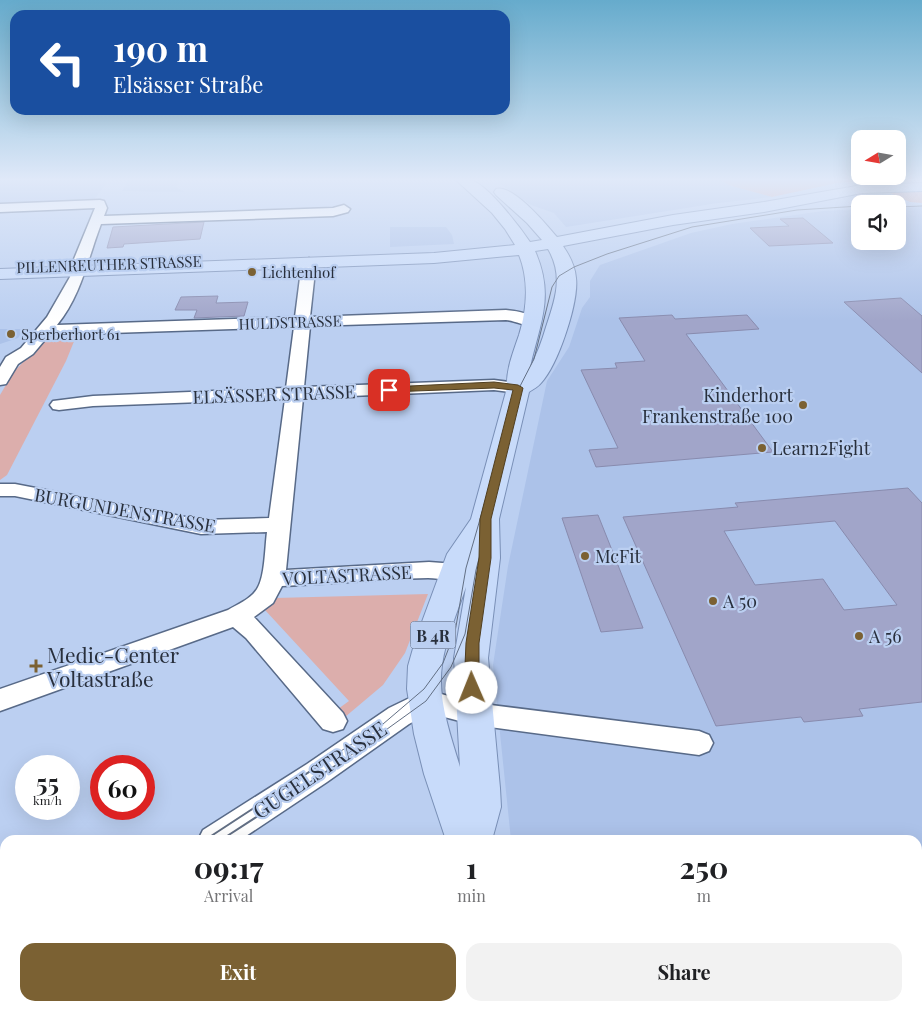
<!DOCTYPE html>
<html lang="en">
<head>
<meta charset="utf-8">
<style>
  :root { --surface:#fff; --page:#f2f2f2; --text:#202124; --muted:#757577; --accent:#7b6133 }
  body { margin:0; font-family:"Playfair Display",serif; background:var(--page); color:var(--text); height:100vh; display:flex; flex-direction:column; font-size:19px; white-space:nowrap }
  * { box-sizing:border-box; margin:0 }
  p { font-size:16px; color:var(--muted) }
  .icon { flex:none; width:28px; height:28px; fill:none; stroke:currentColor; stroke-width:2; stroke-linecap:round; stroke-linejoin:round }
  .map { position:relative; flex:1; overflow:hidden }
  .side { position:absolute; left:0px; top:835px; width:922px; height:176px; display:flex; flex-direction:column; background:var(--surface); border-radius:15px 15px 0 0; box-shadow:0 5px 20px #0002 }
  .side>* { flex:none }
  .guide { position:absolute; left:10px; top:10px; width:500px; height:105px; border-radius:15px; box-shadow:0 5px 20px #0002; background:#1a4fa0; color:#fff; overflow:hidden }
  .needle { width:32px; rotate:259deg }
  .buttons { position:absolute; left:851px; top:130px; display:grid; gap:10px }
  .buttons a { display:grid; place-items:center; width:55px; height:55px; border-radius:10px; background:var(--surface); box-shadow:0 5px 20px #0002; font-size:25px }
  .speed { position:absolute; left:15px; top:755px; display:flex; gap:10px; font-size:25px; font-weight:700; text-align:center }
  .speed>* { display:grid; place-content:center; width:65px; height:65px; border-radius:50%; background:var(--surface); box-shadow:0 5px 20px #0002; line-height:1 }
  .speed small { font-size:12px; font-weight:400 }
  .speed .limit { border:8px solid #d22; background:#fff; color:#111 }
  .pin { position:absolute; display:grid; place-items:center; width:42px; height:42px; color:#fff; margin:-21px; border-radius:10px; box-shadow:0 2px 8px #0006 }
  .me { position:absolute; width:55px; margin:-28px; rotate:359deg; stroke-linejoin:round; filter:drop-shadow(0 0 4px #0008) }
  .turn { display:flex; align-items:center; gap:18px; height:105px; padding:0 20px; font-size:22px }
  .turn .icon { width:65px; height:65px; stroke-width:2.5 }
  .turn b { display:block; font-size:35px; line-height:42px }
  .eta { display:flex; justify-content:space-evenly; align-items:center; height:85px; text-align:center }
  .eta b { font-size:30px; font-weight:700; line-height:35px }
  .cta { display:flex; gap:10px; margin-top:auto; padding:10px 20px }
  .cta a { flex:1; height:58px; border-radius:15px; background:var(--accent); color:#fff; font-size:20px; font-weight:700; line-height:58px; text-align:center }
  .cta a+a { background:var(--page); color:var(--text) }
  .map>svg:first-child { display:block }
</style>
</head>
<body>
<div class="map">
<svg width="922" height="1011" viewBox="0 0 922 1011">
  <rect width="100%" height="100%" fill="#bbcff1"/>
  <g fill="#acc2e9">
    <polygon points="0,180 109,180 93,201 0,206"/>
    <polygon points="129,180 179,180 176,187 185,192 122,191"/>
    <polygon points="495,180 719,180 732,186 772,197 718,203 566,227 554,213 531,205"/>
    <polygon points="922,207 922,1011 529,1011 528,1006 918,1006 918,840 511,840 493,665 508,566 547,381 569,347 582,308 590,297 590,281 600,265 691,233 732,224 823,211 860,209 860,241 898,241 898,208"/>
    <polygon points="390,227 446,227 452,235 454,244 390,247"/>
    <polygon points="0,329 24,329 18,338 0,344"/>
  </g>
  <g fill="#dcaeac">
    <polygon points="719,180 880,180 837,183 772,197 732,186"/>
    <polygon points="886,191 922,191 922,203 910,202"/>
    <polygon points="77,334 66,361 7,475 0,480 0,395 13,373 44,339 53,336"/>
    <polygon points="428,594 405,653 383,685 345,717 338,709 349,701 265,610 275,598"/>
  </g>
  <g fill="#a1a5c9" stroke="#888bae" fill-rule="evenodd">
    <polygon points="803,218 833,243 769,246 750,228 789,226 780,219"/>
    <polygon points="204,222 200,239 124,244 123,247 107,248 113,227"/>
    <polygon points="218,296 216,303 248,302 244,316 194,318 197,310 175,310 181,297"/>
    <polygon points="901,298 922,316 922,373 844,302"/>
    <polygon points="672,315 675,319 747,315 759,329 686,334 773,452 596,467 589,450 618,448 581,370 617,368 615,363 645,361 619,318"/>
    <path d="M908,488L922,503V702L859,709L863,716L804,722L801,717L716,726L623,517L738,507L735,503ZM835,521L897,605L844,610L823,579L755,585L724,531Z"/>
    <polygon points="598,515 643,628 601,632 562,518"/>
  </g>
  <g fill="none" stroke-linecap="round" stroke-linejoin="round">
    <g stroke="#586a88" stroke-width="3">
      <g id="minor">
        <path d="M100,200L104,201L107,208L104,216L333,208L344,205L350,209L348,212L333,216L101,224C88,258 81,296 57,325L295,317L302,262L309,258L316,262L310,317L506,310C517,311 532,313 540,322L538,325C527,328 517,321 506,320L310,326L304,387L494,380L524,384L527,388L524,392L518,393L494,390L303,398L286,570L429,562L456,564L476,570L480,576L476,582C464,585 443,578 428,578C379,579 331,584 282,586L273,603L254,617L343,713L347,721L343,729L333,732L323,729L246,638L233,627L0,711V689L228,610C238,604 251,599 257,589C265,577 265,547 267,532L201,534L15,496H0V484H15L201,520L269,518L285,399L93,406L59,410L53,409L50,405L53,401L93,396L286,388L294,327L49,335L33,354L18,364L6,384L0,385V367L6,357L21,348L47,317L70,277L74,259L95,208L0,212V204Z"/>
        <polygon points="426,690 475,703 699,731 709,735 713,743 709,751 699,755 475,725 429,713 409,724 327,782 240,840 198,840 203,830 307,764 389,708"/>
        <polygon points="0,965 5,967 5,1005 0,1003"/>
        <polygon points="8,1006 48,1006 50,1011 10,1011"/>
      </g>
    </g>
    <g stroke="#798fb6" stroke-width="2">
      <g id="major">
        <path d="M456,180C460,180 467,179 471,180C488,185 520,227 530,242L542,240L527,223L496,195L494,192L496,189C513,184 546,224 557,237L673,215L764,202L862,185L922,183V191L862,193L764,212L673,225L563,246C570,256 575,266 576,278C579,302 558,365 541,383C538,387 533,389 529,392L499,519L500,558L488,658L500,788L501,807L492,840H446L424,774L414,734L407,689L408,666L416,638L447,554L471,519L507,388C506,369 513,353 519,335C527,309 529,280 519,255L434,263L0,279V269L434,253L515,245L505,229L492,213ZM548,249C564,276 555,300 546,327C542,341 537,354 530,367C540,323 555,296 535,251ZM466,587L454,658L460,767C451,736 437,699 442,665C446,638 457,613 466,587Z"/>
        <rect x="453" y="1006" width="48" height="5"/>
      </g>
    </g>
    <use href="#minor" fill="#fff" fill-rule="evenodd"/>
    <use href="#major" fill="#c8dbfa" fill-rule="evenodd"/>
    <g stroke="#626f84" stroke-width="1">
      <polyline points="898,207 922,206"/>
      <polyline points="330,758 383,724 424,689 443,663 455,632 466,568 516,394 534,359 552,287 559,276 574,267 607,254 692,227 797,210 860,206"/>
      <polyline points="347,758 426,701 451,667 465,634 476,570 505,457"/>
    </g>
    <g stroke="#626f84" stroke-width="2">
      <polyline points="205,840 332,757"/>
      <polyline points="221,840 349,757"/>
      <polyline points="0,977 5,974"/>
      <polyline points="0,987 5,984"/>
    </g>
  </g>
  <linearGradient id="sky" x2="0" y2="1"><stop stop-color="#66abcc"/><stop offset="0.56" stop-color="#e0e9f9"/><stop offset="1" stop-color="#e0e9f9" stop-opacity="0"/></linearGradient>
  <rect width="922" height="321" fill="url(#sky)"/>
  <polygon fill="#7b6133" stroke="#503f21" points="494,382 518,385 523,388 491,519 491,558 479,643 479,688 477,692 472,693 467,692 464,688 466,643 479,558 480,519 513,390 494,388 389,392 384,390 389,387"/>
  <g fill="#7b6133" stroke="#bbcff1" stroke-width="2">
    <circle cx="252" cy="272" r="5"/>
    <circle cx="11" cy="334" r="5"/>
    <circle cx="803" cy="405" r="5"/>
    <circle cx="762" cy="448" r="5"/>
    <circle cx="585" cy="556" r="5"/>
    <circle cx="713" cy="601" r="5"/>
    <circle cx="859" cy="636" r="5"/>
    <path d="M33.5 658.5h5v5h5v5h-5v5h-5v-5h-5v-5h5z"/>
  </g>
  <g text-anchor="middle" dominant-baseline="central" stroke-width="4.5" stroke-linejoin="round" paint-order="stroke">
    <g font-size="15" fill="#282f3c" stroke="#bbcff1">
      <text transform="translate(109 264) rotate(-2)">PILLENREUTHER STRASSE</text>
      <text transform="translate(290 322) rotate(-2)">HULDSTRASSE</text>
    </g>
    <g font-size="15" fill="#282f3c" stroke="#bbcff1" text-anchor="start">
      <text x="262" y="272">Lichtenhof</text>
      <text x="21" y="334">Sperberhort 61</text>
    </g>
    <rect fill="#bbcff1" stroke="#545f72" stroke-width="1" x="410.5" y="621.5" width="45" height="27" rx="4"/>
    <g font-size="16" font-weight="bold" fill="#282f3c">
      <text x="433" y="635">B 4R</text>
    </g>
    <g font-size="18" fill="#282f3c" stroke="#bbcff1">
      <text transform="translate(274 394) rotate(-2)">ELSÄSSER STRASSE</text>
      <text transform="translate(125 510) rotate(10)">BURGUNDENSTRASSE</text>
      <text transform="translate(347 575) rotate(-3)">VOLTASTRASSE</text>
    </g>
    <g font-size="18" fill="#282f3c" stroke="#bbcff1" text-anchor="start">
      <text x="793" y="395" text-anchor="end">Kinderhort<tspan x="793" dy="21">Frankenstraße 100</tspan></text>
      <text x="772" y="448">Learn2Fight</text>
      <text x="595" y="556">McFit</text>
      <text x="723" y="601">A 50</text>
      <text x="869" y="636">A 56</text>
    </g>
    <g font-size="21" fill="#282f3c" stroke="#bbcff1" text-anchor="start">
      <text x="47" y="654">Medic-Center<tspan x="47" dy="24">Voltastraße</tspan></text>
    </g>
    <g font-size="21" fill="#282f3c" stroke="#bbcff1">
      <text transform="translate(319 769) rotate(-34)">GUGELSTRASSE</text>
    </g>
  </g>
</svg>
<div class="buttons">
<a><svg class="needle" viewBox="-14 -14 28 28"><path d="M0-13l5 13h-10z" fill="#e53935"/><path d="M0 13l5-13h-10z" fill="#757577"/></svg></a>
<a><svg class="icon" aria-label="sound" viewBox="0 0 24 24"><path d="M4 9h4l5-4v14l-5-4H4zM17 9q2 3 0 6"/></svg></a>
</div>
<div class="speed"><div>55<small>km/h</small></div><div class="limit">60</div></div>
<div class="pin" style="left:389px;top:390px;background:#d93025"><svg class="icon" aria-label="arrive" viewBox="0 0 24 24"><path d="M6 21V4h12l-3 4 3 4H6"/></svg></div>
<svg class="me" style="left:472px;top:688px" viewBox="-20 -20 40 40"><circle r="19" fill="#fff"/><path d="M0-13L10 11 0 6-10 11z" fill="#7b6133"/></svg>
<div class="guide">
<div class="turn"><svg class="icon" aria-label="left" viewBox="0 0 24 24"><path d="M17 20v-9H6M10 6l-5 5 5 5"/></svg><div><b>190 m</b>Elsässer Straße</div></div>
</div>
<section class="side">
<div class="eta">
<div><b>09:17</b><p>Arrival</p></div>
<div><b>1</b><p>min</p></div>
<div><b>250</b><p>m</p></div>
</div>
<div class="cta"><a>Exit</a><a>Share</a></div>
</section>
</div>
</body>
</html>
